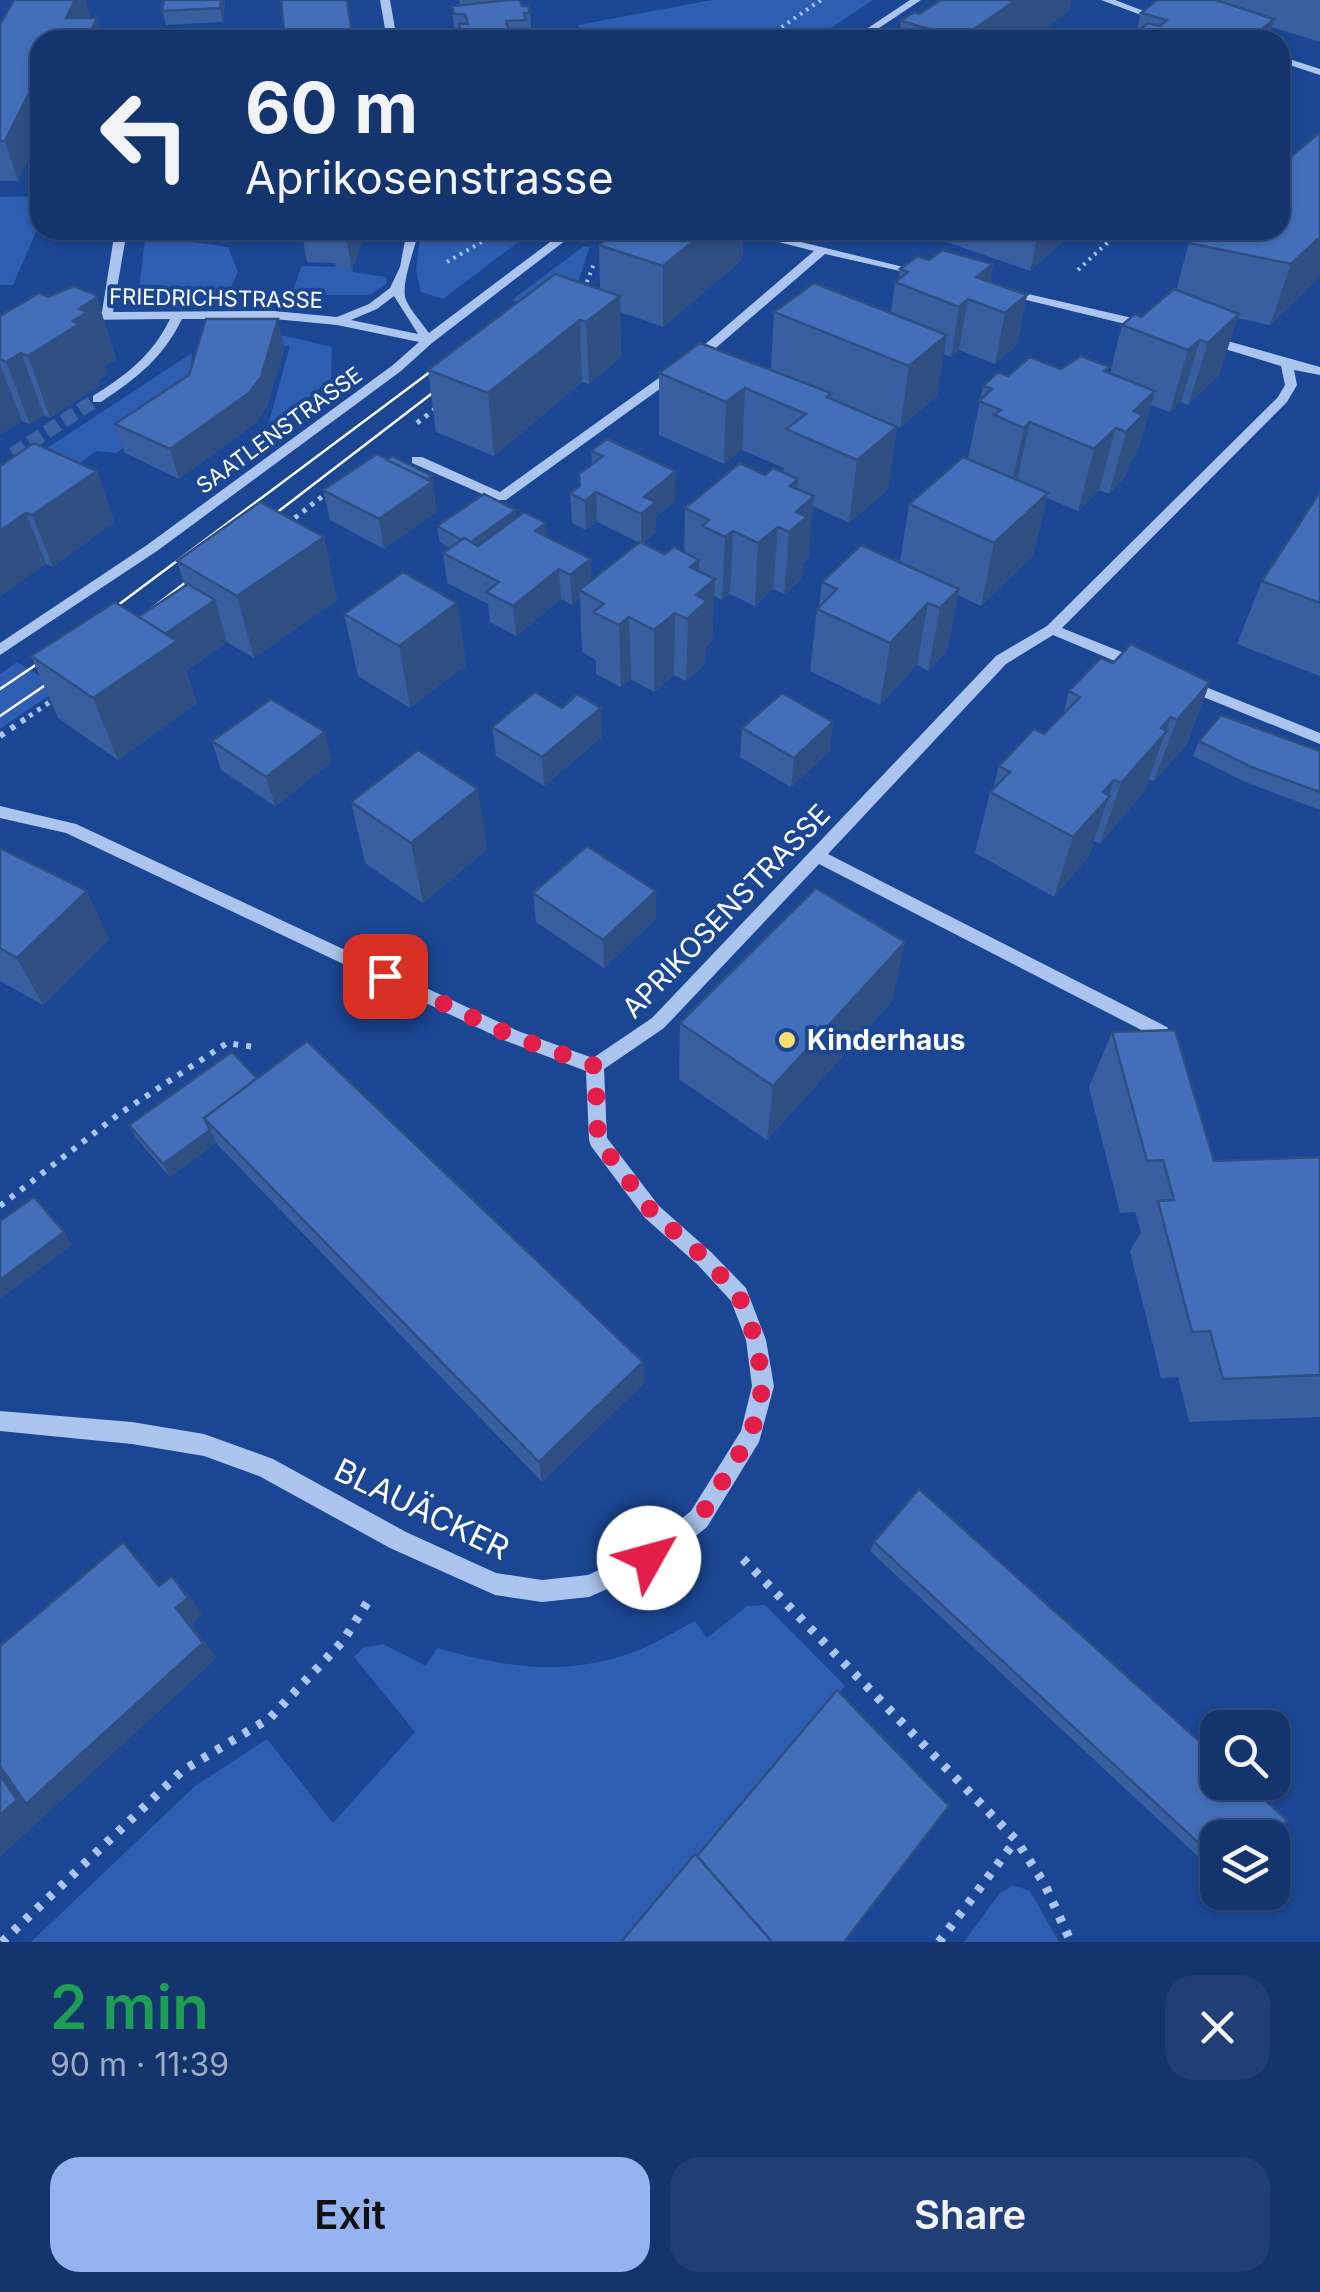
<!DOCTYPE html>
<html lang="en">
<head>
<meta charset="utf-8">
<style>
  :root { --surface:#14346e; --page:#213f76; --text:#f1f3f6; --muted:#9daac2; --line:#334f81; --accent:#95b2f1 }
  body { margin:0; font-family:Inter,sans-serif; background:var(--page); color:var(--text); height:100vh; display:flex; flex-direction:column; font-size:38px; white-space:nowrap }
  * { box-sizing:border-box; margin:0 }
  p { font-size:32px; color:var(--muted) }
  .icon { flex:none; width:55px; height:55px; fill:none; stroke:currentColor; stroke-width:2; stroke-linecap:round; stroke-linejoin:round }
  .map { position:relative; height:1942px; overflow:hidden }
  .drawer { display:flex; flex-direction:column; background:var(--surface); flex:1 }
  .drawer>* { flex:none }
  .guide { position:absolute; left:30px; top:30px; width:1260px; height:210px; border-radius:30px; box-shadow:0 2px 8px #0004,0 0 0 2px var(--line); background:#14346e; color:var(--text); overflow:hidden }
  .buttons { position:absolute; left:1200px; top:1710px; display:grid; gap:20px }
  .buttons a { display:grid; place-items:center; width:90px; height:90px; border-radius:20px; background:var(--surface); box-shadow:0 2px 8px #0004,0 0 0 2px var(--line); font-size:50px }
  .pin { position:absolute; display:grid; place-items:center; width:85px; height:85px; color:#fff; margin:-42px; border-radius:20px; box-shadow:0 5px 15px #0006 }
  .me { position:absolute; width:110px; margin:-55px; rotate:52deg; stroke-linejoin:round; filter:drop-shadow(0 0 8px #0008) }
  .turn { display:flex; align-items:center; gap:35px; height:210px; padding:0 50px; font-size:45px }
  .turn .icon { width:130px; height:130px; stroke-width:2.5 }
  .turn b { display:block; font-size:70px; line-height:85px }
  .round { display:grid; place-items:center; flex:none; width:105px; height:105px; border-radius:30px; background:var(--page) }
  .head { display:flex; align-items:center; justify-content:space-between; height:170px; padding:0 50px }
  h1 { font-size:60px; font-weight:600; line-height:75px; color:#1e9e55 }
  .cta { display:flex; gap:20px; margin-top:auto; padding:20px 50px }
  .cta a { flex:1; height:115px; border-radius:30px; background:var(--accent); color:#111; font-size:40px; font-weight:600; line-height:115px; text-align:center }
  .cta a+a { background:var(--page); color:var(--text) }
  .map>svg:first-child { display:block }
</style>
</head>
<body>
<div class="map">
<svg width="1320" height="1942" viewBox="0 0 1320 1942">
  <rect width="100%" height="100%" fill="#1a4693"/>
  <g fill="#2d5eb1">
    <polygon points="712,0 873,0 813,40 584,40 578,25"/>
    <polygon points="40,196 40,222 13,285 0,285 0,197"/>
    <polygon points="133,230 182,230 179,240 228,247 238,272 227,296 159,297 139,288 146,232"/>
    <polygon points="421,230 534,230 443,299 421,292 416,270"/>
    <polygon points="584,246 590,247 573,296 548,313 512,300"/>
    <polygon points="302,266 352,267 353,272 386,277 387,283 370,295 291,295"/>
    <polygon points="272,333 332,347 331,380 267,429 290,346 228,346"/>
    <polygon points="192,353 189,403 116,453 96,451 56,481 21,465"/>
    <polygon points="17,662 60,688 0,729 0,674"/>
    <path d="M765,1605L845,1686L630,1942H31L195,1786L267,1739L333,1823L415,1732L354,1657L363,1648L383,1644L426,1666L437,1648C504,1667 563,1677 631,1653C653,1645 674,1632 695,1621L707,1638L747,1606Z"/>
    <polygon points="1013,1885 1030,1891 1059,1942 964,1942 999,1894"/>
  </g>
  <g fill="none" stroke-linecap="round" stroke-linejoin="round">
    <polyline stroke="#3c62a3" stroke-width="14" stroke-dasharray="14 6" stroke-linecap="butt" points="13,454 97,399"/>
    <g stroke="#abc5ef" stroke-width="4" stroke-dasharray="2.5 5" stroke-linecap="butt">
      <polyline points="763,40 821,0"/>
      <polyline points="447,262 502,230"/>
      <polyline points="1078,270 1121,230"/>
      <polyline points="584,289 594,264"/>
    </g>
    <g stroke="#abc5ef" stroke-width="5" stroke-dasharray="4 6" stroke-linecap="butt">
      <polyline points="417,423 439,406"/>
      <polyline points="287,524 328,492"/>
      <polyline points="21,722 57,697"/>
    </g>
    <g stroke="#abc5ef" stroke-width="6" stroke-dasharray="5 8" stroke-linecap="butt">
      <polyline points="0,736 25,719"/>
      <polyline points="0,1206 119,1114 227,1043 254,1047"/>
    </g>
    <g stroke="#abc5ef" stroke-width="9" stroke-dasharray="6 10" stroke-linecap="butt">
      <polyline points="743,1559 1016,1840 1044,1883 1071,1942"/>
      <polyline points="2,1942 182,1771 270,1718 343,1641 372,1595"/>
      <polyline points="939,1942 1016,1840"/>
    </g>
    <g fill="#abc5ef" fill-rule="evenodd">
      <polygon points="380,0 390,0 397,40 387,40"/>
      <polygon points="910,0 921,0 861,40 850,40"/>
      <polygon points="1101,0 1115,0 1165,19 1157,21"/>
      <polygon points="1280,56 1320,69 1320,75 1280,62"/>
      <path d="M115,230H127L113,312L274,311L337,317L369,304L390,288L400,267L407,230H419C415,249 400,285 406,300C411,311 422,323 429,333L566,230H579L432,343L401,371L157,551L0,655V643L147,545L393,365L419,342L337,325L274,319H182C163,358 137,378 101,402H93V396C126,375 152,356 170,319L81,320L75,316L81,312H102ZM394,296L418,334L351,320L377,309Z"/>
      <polygon points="732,230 752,230 928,273 922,276 825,254 711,352 506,500 496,500 412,463 412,457 422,457 500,492 702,347 814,251"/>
      <polygon points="1006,289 1150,322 1152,325 1146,329 1002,294 1000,292"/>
      <polygon points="1206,335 1320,367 1320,375 1294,370 1297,385 1287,402 1062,628 1144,661 1144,669 1134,669 1053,635 1006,664 828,854 1167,1027 1170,1032 1167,1037 1155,1037 819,864 664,1028 604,1069 607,1138 659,1206 712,1253 746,1288 766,1340 774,1386 759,1442 707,1527 657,1567 589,1597 542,1602 495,1595 390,1548 259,1476 204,1456 132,1444 0,1431 0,1411 132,1422 204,1434 273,1459 406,1532 496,1573 542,1580 588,1575 641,1551 691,1511 741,1431 752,1386 746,1340 731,1301 698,1265 645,1218 591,1146 589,1140 586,1071 506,1041 66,833 0,818 0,806 76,824 518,1031 593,1058 652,1018 996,656 1047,626 1278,397 1285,385 1281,366 1202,342 1200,339"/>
      <polygon points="1186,679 1320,733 1320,744 1181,688 1179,684"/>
    </g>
    <g stroke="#fff" stroke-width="2.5">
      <polyline points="258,527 452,378"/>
      <polyline points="98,620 450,357"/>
      <polyline points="131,624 206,567"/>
      <polyline points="0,689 58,650"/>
      <polyline points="0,716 66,671"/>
    </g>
  </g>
  <g fill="#3a5fa0">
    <polygon points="164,0 225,0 223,22 166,25 162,11"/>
    <polygon points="459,0 520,0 522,6 530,13 532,40 455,40 452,6 460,5"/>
    <polygon points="1157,0 1320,0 1320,42 1272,27 1268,40 1127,40 1136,33 1141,13"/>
    <polygon points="85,1 90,18 97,18 103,40 40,40 40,134 18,181 0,181 0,25"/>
    <polygon points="1070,10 1028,40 899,40 901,21 919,14"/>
    <polygon points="265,230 366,230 352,270 336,269 335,263 307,262 303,239 266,238"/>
    <polygon points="618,230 744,230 742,260 663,327 620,312 621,357 589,384 582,382 494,456 436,432 428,370 600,289 599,245"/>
    <polygon points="943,230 1076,230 1030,271 941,240"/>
    <polygon points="1280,230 1320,277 1270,325 1237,318 1219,375 1188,405 1181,402 1170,412 1151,405 1137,454 1130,461 1125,477 1109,494 1099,490 1078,511 1047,498 1033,556 981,606 958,595 947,651 928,671 917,665 880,705 810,671 817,609 819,606 822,582 900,563 909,504 968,459 983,386 1008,376 1061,369 1110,373 1122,325 1141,317 1176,290 1189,243"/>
    <polygon points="929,260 993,264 990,282 1027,295 1017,345 995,364 959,350 951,357 943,354 937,396 900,428 842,404 897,427 888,489 849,523 813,506 808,559 803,563 802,579 784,594 773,589 755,606 730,594 722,600 714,596 712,641 706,647 705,664 686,681 674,675 654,692 631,679 621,687 596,674 596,660 582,652 580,598 572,605 561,599 516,636 490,622 488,604 447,583 443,553 450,548 440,542 437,526 517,517 547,537 592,580 640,543 597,522 586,530 572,523 570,493 580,486 579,474 592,465 591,451 607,439 675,501 656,517 656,532 642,543 665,554 684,552 685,508 765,475 783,472 784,468 742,450 724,464 659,435 659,373 771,370 774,312 891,313 895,282 899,278 900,269"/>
    <polygon points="96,295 115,356 116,360 105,366 108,374 98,380 100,385 50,418 44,415 30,424 22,421 0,435 0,316 48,297"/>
    <polygon points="284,349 267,407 256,423 179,479 125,453 115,424"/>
    <polygon points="0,466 97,471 114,522 53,567 46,564"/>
    <polygon points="323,490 434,491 436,512 384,549 330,520"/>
    <polygon points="1320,492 1320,676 1237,644 1262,581"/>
    <polygon points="324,537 337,600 254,658 227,642 186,671 197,703 118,760 58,718 31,656 138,617 185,586 177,561"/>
    <polygon points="457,603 466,665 410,708 358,676 344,614"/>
    <polygon points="1113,663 1210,682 1187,744 1154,781 1149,779 1144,792 1100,844 1094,841 1089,856 1054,897 975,853 990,792 993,789 999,766 1044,734 1063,715 1069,691"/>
    <polygon points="833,722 830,751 791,787 740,757 742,728"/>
    <polygon points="492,727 602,737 544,786 496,756"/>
    <polygon points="212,741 332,762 275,806 221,770"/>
    <polygon points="1199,741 1320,751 1320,810 1245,782 1193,756"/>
    <polygon points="351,802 487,849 423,903 365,863"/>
    <polygon points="0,848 109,939 43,1005 0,981"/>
    <polygon points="656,891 656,919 604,968 536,922 533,893"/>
    <polygon points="893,1000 767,1140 679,1079 680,1023"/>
    <polygon points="1112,1032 1214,1161 1320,1157 1320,1417 1189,1422 1178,1377 1161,1378 1130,1251 1141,1232 1135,1212 1120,1213 1089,1087"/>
    <polygon points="257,1078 643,1362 644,1383 542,1482 216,1143 170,1177 136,1138 129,1125"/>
    <polygon points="874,1542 1218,1838 1218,1875 870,1551"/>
  </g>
  <g fill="#2f4e82">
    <polygon points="67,0 86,0 91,24 66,18"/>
    <polygon points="221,0 225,0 223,22 220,8"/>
    <polygon points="1016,0 1072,0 1070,10 1028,40 961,40 961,38"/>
    <polygon points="97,18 103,40 87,40"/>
    <polygon points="1274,19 1268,40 1250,40"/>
    <polygon points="40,71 40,134 18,181 5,141"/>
    <polygon points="351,230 366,230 352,270 347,241"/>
    <polygon points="707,230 744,230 742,260 663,327 663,266"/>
    <polygon points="1039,230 1076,230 1030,271"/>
    <polygon points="1320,237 1320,277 1270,325 1291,264"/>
    <polygon points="993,264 985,306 976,277"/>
    <polygon points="96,295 116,360 105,366 108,374 98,380 100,385 50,418 28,356 73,321 79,309"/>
    <polygon points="1027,295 1017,345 995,364 1005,313"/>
    <polygon points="620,296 621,357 589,384 586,322"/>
    <polygon points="968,299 959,350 951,357 959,307"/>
    <polygon points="1239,314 1219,375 1188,405 1208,343"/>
    <polygon points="278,319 284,349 267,407 256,423 179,479 170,449"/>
    <polygon points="580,320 582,382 494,456 488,393"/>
    <polygon points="947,335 937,396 900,428 909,366"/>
    <polygon points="1200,340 1181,402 1170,412 1188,350"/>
    <polygon points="21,353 44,415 30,424 6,362"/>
    <polygon points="0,364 22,421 0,435"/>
    <polygon points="745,388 742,450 724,464 726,402"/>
    <polygon points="1155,391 1137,454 1130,461 1125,477 1109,494 1126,432 1134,411"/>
    <polygon points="1030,422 1016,485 1010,490 1024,428"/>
    <polygon points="897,427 888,489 849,523 857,460"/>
    <polygon points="1116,428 1099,490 1078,511 1094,449"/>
    <polygon points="97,471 114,522 53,567 32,515"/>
    <polygon points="676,471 675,501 656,517 656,532 641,543 641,514 644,497"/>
    <polygon points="432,476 436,512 384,549 379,519 416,487"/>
    <polygon points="798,479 793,528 796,512 814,496 808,559 803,563 802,579 784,594 789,532 790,486"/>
    <polygon points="596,492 597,522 586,530 585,501"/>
    <polygon points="1048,493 1033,556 981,606 994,543"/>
    <polygon points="516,510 517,526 471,559 469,544"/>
    <polygon points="26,513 46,564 0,597 0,531"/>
    <polygon points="546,523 548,552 535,531"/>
    <polygon points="778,527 773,589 755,606 758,543"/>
    <polygon points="733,531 730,594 722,600 725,537"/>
    <polygon points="324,537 337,600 254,658 237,596"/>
    <polygon points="591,559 592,588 579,590 580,598 572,605 570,575"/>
    <polygon points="699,560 698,593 715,579 712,641 706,647 705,664 686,681 690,567"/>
    <polygon points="559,569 561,599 516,636 513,606"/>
    <polygon points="959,589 947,651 928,671 940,608"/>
    <polygon points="215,600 227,642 186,671 197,703 118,760 93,698 153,642"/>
    <polygon points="457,603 466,665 410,708 399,646"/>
    <polygon points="928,603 917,665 880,705 890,643"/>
    <polygon points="675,613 674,675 654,692 654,630"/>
    <polygon points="629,617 631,679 621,687 619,625"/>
    <polygon points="1210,682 1187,744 1154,781 1177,720"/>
    <polygon points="601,708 602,737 544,786 542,757"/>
    <polygon points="1171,717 1144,792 1100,844 1121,783 1161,728"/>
    <polygon points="833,722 830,751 791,787 794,758"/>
    <polygon points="325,732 332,762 275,806 266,777"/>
    <polygon points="1114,780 1089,856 1054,897 1073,837 1103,792"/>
    <polygon points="478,789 487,849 423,903 411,843"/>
    <polygon points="87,891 109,939 43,1005 17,958"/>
    <polygon points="656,891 656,919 604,968 603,940"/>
    <polygon points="905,942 893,1000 767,1140 773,1086"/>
    <polygon points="210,1130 216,1143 170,1177 163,1164"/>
    <polygon points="64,1232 72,1245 0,1299 0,1280"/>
    <polygon points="643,1362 644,1383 542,1482 539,1462"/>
    <polygon points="123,1542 139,1559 175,1603 159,1586"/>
    <polygon points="172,1576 187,1593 202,1614 192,1624 217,1658 0,1857 0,1745 176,1608"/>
  </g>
  <g fill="#436fba" stroke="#2f4e82" stroke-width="2.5">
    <polygon points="14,0 75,0 66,18 97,18 87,40 40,40 40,71 5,141 0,141 0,25"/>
    <polygon points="164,0 221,0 220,8 162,11"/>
    <polygon points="281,0 347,0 353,40 285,40"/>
    <polygon points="508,0 520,0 522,6 528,6 530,13 524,13 526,20 506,21 512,40 464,40 459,24 468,24 465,14 454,14 452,6"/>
    <polygon points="941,0 1016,0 961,38 901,21 914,12 919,14"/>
    <polygon points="1157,0 1216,0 1274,19 1250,40 1241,40 1219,34 1213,40 1127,40 1148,23 1160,26 1167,20 1141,13"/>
    <polygon points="1320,132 1320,237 1291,264 1189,243 1205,230 1280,230 1280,166"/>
    <polygon points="303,230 351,230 347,241 331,240 333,234 302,233"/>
    <polygon points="618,230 707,230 663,266 599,245"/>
    <polygon points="942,250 993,264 976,277 1027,295 1005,313 968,299 959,307 895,282 908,272 900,269 918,256 929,260"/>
    <polygon points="555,274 620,296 586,322 580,320 488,393 428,370"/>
    <polygon points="814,283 947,335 909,366 774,312"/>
    <polygon points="74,286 96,295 96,298 79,309 88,312 73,321 79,324 28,356 21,353 6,362 0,359 0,316 39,293 48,297"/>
    <polygon points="1174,289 1239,314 1208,343 1200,340 1188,350 1122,325 1135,314 1141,317"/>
    <polygon points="206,319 278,319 261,377 249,393 170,449 115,424 189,375"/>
    <polygon points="700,343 831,393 827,397 897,427 857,460 786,429 806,414 745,388 726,402 659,373"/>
    <polygon points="1081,356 1110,367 1104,371 1155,391 1134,411 1143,415 1126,432 1116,428 1094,449 1030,422 1024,428 994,415 1001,410 979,401 992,389 983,386 998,372 1008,376 1030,357 1061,369"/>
    <polygon points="607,439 676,471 644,497 656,502 641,514 596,492 585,501 570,493 580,486 579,474 603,456 591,451"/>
    <polygon points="34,443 97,471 32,515 26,513 0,531 0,466"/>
    <polygon points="377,454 432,482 379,519 323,490"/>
    <polygon points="392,456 432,476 427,479 387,460"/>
    <polygon points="963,457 1048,493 994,543 909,504"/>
    <polygon points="740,463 765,475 773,468 798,479 790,486 814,496 796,512 807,517 789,532 778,527 758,543 733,531 725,537 702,526 709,520 685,508"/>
    <polygon points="1320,492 1320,603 1262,581"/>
    <polygon points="484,494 516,510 471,542 464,538 462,540 437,526"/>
    <polygon points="260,502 324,537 237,596 177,561"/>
    <polygon points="524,512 546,523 535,531 591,559 570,575 559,569 513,606 486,592 499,582 443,553 464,538 478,546"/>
    <polygon points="640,542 665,554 674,547 699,560 690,567 715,579 696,595 707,601 687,619 675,613 654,630 629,617 619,625 593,612 604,604 579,590"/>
    <polygon points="861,545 959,589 940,608 928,603 890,643 817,609 837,589 822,582"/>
    <polygon points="403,572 457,603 399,646 344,614"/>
    <polygon points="188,584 215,600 165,634 138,617"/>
    <polygon points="115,602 177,641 93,698 31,656"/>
    <polygon points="1131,644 1210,682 1177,720 1171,717 1161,728 1167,731 1121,783 1114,780 1103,792 1110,796 1073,837 990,792 1010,772 999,766 1034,729 1044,734 1080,697 1069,691 1101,658 1113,663"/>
    <polygon points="535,692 562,708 577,694 601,708 542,757 492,727"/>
    <polygon points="782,693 833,722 794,758 742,728"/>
    <polygon points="271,699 325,732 266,777 212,741"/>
    <polygon points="1221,715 1320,751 1320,792 1251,767 1199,741"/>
    <polygon points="418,750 478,789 411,843 351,802"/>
    <polygon points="587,846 656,891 603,940 533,893"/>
    <polygon points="0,848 87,891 17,958 0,948"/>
    <polygon points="816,888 905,942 773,1086 680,1023"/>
    <polygon points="1175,1030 1214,1161 1320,1157 1320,1375 1223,1379 1210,1331 1192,1332 1158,1201 1174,1200 1163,1160 1147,1161 1112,1032"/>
    <polygon points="307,1041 643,1362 539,1462 204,1118"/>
    <polygon points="232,1052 257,1078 204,1118 210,1130 163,1164 129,1125"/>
    <polygon points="34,1197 64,1232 0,1280 0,1221"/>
    <polygon points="919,1489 1218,1758 1218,1782 1245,1782 1287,1820 1272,1842 1272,1838 1218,1838 1218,1861 874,1542"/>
    <polygon points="123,1542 159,1586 172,1576 188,1598 176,1608 203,1643 26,1804 0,1766 0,1646"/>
    <polygon points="837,1690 949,1806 844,1942 772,1942 697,1856"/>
    <polygon points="0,1775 17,1800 0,1815"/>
    <polygon points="695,1854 772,1942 621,1942"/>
  </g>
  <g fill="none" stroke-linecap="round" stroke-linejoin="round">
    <polyline stroke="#e11d48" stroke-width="18" stroke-dasharray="0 32.4" points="385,976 512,1036 595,1066 598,1140 652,1212 706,1259 739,1296 756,1340 763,1386 751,1435 699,1519 649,1558"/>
  </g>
  <circle fill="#ffdf69" stroke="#1a4693" stroke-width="4" cx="787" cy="1040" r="10"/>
  <g text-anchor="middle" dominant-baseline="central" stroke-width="8" stroke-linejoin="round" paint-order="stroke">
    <g font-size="22" fill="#fff" stroke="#1a4693">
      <text transform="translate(216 298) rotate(1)">FRIEDRICHSTRASSE</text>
      <text transform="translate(279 430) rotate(-36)">SAATLENSTRASSE</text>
    </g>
    <g font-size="28" fill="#fff" stroke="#1a4693">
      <text transform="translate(726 911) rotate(-46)">APRIKOSENSTRASSE</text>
    </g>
    <g font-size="28" font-weight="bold" fill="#fff" stroke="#1a4693" text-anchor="start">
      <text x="807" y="1040">Kinderhaus</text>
    </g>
    <g font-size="32" fill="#fff" stroke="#1a4693">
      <text transform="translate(422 1509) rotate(26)">BLAUÄCKER</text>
    </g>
  </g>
</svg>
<div class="buttons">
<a><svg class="icon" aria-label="search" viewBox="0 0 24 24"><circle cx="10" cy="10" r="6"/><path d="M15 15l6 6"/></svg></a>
<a><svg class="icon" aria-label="layers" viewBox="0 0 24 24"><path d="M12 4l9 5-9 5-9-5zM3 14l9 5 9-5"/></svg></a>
</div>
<div class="pin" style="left:385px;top:976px;background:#d93025"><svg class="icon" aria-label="arrive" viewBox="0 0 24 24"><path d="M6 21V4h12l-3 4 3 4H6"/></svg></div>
<svg class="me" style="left:649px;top:1558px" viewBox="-20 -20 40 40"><circle r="19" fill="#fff"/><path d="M0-13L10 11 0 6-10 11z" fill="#e11d48"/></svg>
<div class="guide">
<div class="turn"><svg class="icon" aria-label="left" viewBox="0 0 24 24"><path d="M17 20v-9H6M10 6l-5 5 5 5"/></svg><div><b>60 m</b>Aprikosenstrasse</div></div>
</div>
</div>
<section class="drawer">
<div class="head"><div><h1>2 min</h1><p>90 m · 11:39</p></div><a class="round"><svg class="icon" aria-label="close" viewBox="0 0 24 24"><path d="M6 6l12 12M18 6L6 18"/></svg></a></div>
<div class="cta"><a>Exit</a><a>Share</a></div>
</section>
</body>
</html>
